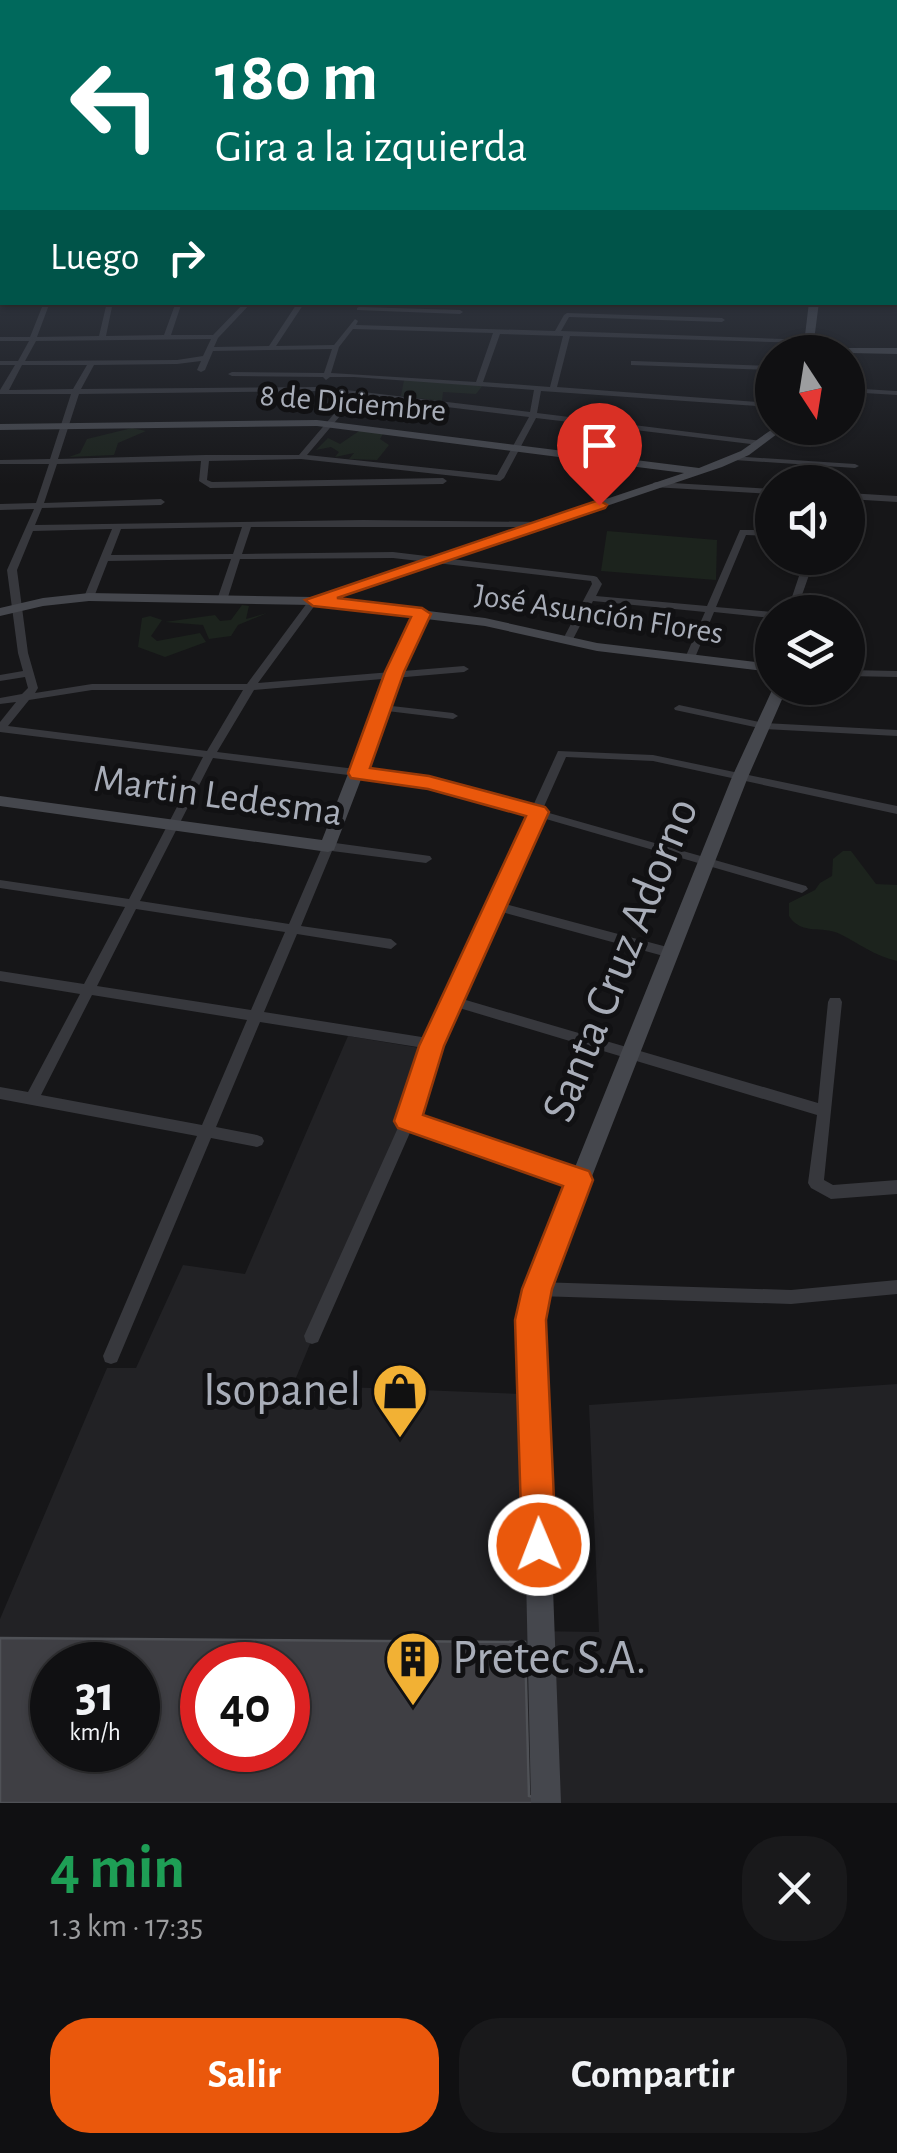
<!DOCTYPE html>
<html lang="es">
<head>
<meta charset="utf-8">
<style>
  :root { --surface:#101012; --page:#19191b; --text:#f1f3f6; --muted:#9c9d9f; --line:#303032; --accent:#ea580c }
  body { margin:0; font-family:"Alegreya Sans",sans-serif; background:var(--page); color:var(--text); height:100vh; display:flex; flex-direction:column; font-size:38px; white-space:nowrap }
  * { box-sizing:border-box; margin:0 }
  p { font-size:32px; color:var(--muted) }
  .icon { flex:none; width:55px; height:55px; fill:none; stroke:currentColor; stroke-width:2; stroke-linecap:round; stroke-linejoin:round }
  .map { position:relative; height:1803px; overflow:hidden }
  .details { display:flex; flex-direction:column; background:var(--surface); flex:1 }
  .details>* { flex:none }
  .banner { position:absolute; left:0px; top:0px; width:898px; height:305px; box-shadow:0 2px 8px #0004,0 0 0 2px var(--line); background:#00695c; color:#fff; overflow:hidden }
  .needle { width:65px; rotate:168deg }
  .buttons { position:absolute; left:755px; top:335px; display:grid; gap:20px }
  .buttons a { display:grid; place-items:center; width:110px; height:110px; border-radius:50%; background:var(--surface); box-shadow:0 2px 8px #0004,0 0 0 2px var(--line); font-size:50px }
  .speed { position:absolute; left:30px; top:1642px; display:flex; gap:20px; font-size:50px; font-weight:700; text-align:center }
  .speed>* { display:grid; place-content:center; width:130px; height:130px; border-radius:50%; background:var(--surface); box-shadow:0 2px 8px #0004,0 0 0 2px var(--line); line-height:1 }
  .speed small { font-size:25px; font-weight:400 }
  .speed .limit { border:15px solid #d22; background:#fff; color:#111 }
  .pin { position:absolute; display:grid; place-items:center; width:85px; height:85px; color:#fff; margin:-102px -42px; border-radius:50% 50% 50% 0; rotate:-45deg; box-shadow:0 0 10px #0007 }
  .pin .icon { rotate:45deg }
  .me { position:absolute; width:110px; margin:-55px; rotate:359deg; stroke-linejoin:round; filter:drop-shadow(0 0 8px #0008) }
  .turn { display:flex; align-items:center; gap:35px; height:210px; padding:0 50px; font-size:45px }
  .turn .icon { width:130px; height:130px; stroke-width:2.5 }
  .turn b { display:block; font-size:70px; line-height:85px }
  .then { display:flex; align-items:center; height:95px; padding:0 50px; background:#0003; gap:20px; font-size:38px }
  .round { display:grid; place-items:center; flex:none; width:105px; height:105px; border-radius:40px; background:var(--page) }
  .head { display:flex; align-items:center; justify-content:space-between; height:170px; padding:0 50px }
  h1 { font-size:60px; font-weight:700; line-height:75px; color:#1e9e55 }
  .cta { display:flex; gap:20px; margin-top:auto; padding:20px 50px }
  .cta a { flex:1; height:115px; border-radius:40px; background:var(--accent); color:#fff; font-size:40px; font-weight:700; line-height:115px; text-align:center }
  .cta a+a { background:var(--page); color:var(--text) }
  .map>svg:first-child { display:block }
</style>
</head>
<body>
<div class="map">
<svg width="897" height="1803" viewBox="0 0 897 1803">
  <rect width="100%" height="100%" fill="#161618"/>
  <path fill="#222225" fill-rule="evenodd" d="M348,1036L432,1050L293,1385L521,1394L530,1631L599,1632L589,1405L897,1384V1803H0V1619L107,1368H136L183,1265L245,1274ZM52,1665H138V1750H52ZM202,1665H288V1750H202Z"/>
  <g fill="#1c231d">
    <polygon points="404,380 483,385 476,394 443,392 442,401 401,396"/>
    <polygon points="132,428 146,431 118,443 114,455 69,457 80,453 87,439"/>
    <polygon points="362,429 384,432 380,439 389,445 377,460 349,459 354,453 335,457 339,452 331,447 316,450 328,438 340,444"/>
    <polygon points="607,531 717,540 716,580 601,571"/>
    <polygon points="242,605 249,606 246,619 267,613 238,625 231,636 209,639 203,625 165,622 215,615 220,621 231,620"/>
    <polygon points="150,616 162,620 151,636 157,641 200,633 206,642 165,657 138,647 142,618"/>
    <path d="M851,851L876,884L897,885V961C875,956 858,943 840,934C822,925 802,936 789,916V903L815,890L820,883L832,876L833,859L843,851Z"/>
  </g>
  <path fill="#3f3f44" stroke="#4f5156" stroke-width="2.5" fill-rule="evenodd" d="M0,1638L525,1642L529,1796L543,1799V1803H0ZM52,1665H138V1750H52ZM202,1665H288V1750H202Z"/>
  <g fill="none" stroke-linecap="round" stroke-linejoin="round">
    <g fill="#37383d" fill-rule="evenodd">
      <rect x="0" y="233" width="2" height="3"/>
      <rect x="895" y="280" width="2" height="4"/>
      <polygon points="2,289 2,296 0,297 0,290"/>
      <path d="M44,302H50L37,337L99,336L107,302H113L106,336L164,335L176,302H182L171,335H213L245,302H252L218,338L214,347L269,346L298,302H305L276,346L334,345L355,319L358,321L356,325L555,331L564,315L567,313L722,318L725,320L722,322L569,317L561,331L810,340V342L808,343L570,336L557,387L772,403V407L541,391L537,413L762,441V445H759L536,418L504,478L500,481L301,459L209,461L207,480L212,482L443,478L447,481L443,484L210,488L199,481L201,461L57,464L44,503L161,499L165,502L161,505L42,508L35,525L363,520L542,522L545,523V527H251L242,554L393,552L594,576L597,577L602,584L596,596L707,606L740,530H772V536L746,535L716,607L772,612H774L772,618L714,612L694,660H686L685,658L705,612L593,601L571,643H563L562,641L592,584L591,581L393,558L240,559L228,597L223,600L218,597L231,559L108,561L94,597L92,599H86L84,597L112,529L33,531L17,570L28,653L38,688L35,693L92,684H247L310,599L313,598L318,601L258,683L464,666L469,669L464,672L254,690L217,752L429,778L532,808L558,751L653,755L897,806V814L653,761L566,757L542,811L806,886L808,889L802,893L539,817L501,903L671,948L676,950L678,953L676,956L671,958L498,911L459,998L818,1103L828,1002L830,998H840L842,1002L824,1180L833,1185L897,1180V1194L831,1199L811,1188L808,1183L817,1115L456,1007L438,1047L416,1118L584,1175L587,1180L584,1185L579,1186L412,1128L318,1342L312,1344L306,1342L304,1336L401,1121L424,1048L260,1022L216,1127L257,1135L262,1137L264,1141L262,1145L257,1147L211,1138L117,1362L111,1364L105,1362L103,1356L197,1136L0,1099V1087L28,1092L80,994L0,981V971L84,984L125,907L0,888V880L129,899L203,757L0,732V722L16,702L0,704V698L22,694L28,688L25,677L0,681V675L23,671L18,653L7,570L34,509L0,510V504L36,503L49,464H0V460L50,459L71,394H0V390L15,365H0V361H18L29,341H0V337H30ZM353,329L493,333L476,382L331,373L339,347ZM500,334L563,336L550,387L483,382ZM211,339L203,356L177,360L25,361L36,341ZM332,349L324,373L232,372L228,374L232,376L323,377L326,380L330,377H354L534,390L530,412L321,387L81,389L94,365L177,364L201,361L197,370L201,372L205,370L213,351ZM22,365H87L73,389L9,390ZM321,391L350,395L299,455H205L58,459L79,394ZM357,396L529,417L497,475L307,455ZM242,527L233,554L111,555L121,529ZM92,690H243L207,751L8,726L29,700ZM213,758L428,785L529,814L428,1038L264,1012L297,934L391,949L397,944L391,939L301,926L332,851L426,863L432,859L430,856L328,842L324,843L289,924L140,901ZM136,909L285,932L251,1010L97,986ZM92,995L247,1020L202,1125L41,1095Z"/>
      <polygon points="359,307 460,310 463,312 460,314 357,310 357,308"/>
      <polygon points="634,361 772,366 772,370 631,365 631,361"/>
      <polygon points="848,388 895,391 897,391 897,395 848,392"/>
      <polygon points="731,456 855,464 859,466 855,468 734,460 730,458"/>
      <polygon points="656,482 772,489 772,494 653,487 653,483"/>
      <polygon points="848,493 897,496 897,502 848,499"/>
      <polygon points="805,558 815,558 796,612 787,612"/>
      <polygon points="848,670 897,671 897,677 848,676"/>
      <polygon points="383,705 453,713 458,716 453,719 379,710 378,708"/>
      <polygon points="679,705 764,723 897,730 897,736 764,729 675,710 674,708"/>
      <polygon points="897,1280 897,1294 791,1304 537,1296 531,1294 529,1289 531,1284 537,1282 791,1290"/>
    </g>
    <g fill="#45474d" fill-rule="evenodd">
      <rect x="895" y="247" width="2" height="6"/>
      <polygon points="0,259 2,260 2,264 0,265"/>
      <polygon points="809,302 819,302 813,348 897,348 897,354 803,352"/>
      <polygon points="317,420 699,468 741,451 774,428 785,428 749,455 722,467 331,599 485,618 597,643 772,664 772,672 597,651 485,626 426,619 402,672 334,850 328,852 0,806 0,796 322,840 388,672 413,617 313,605 89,601 43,606 0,616 0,608 43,598 89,593 313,597 684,473 317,426 0,430 0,424"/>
      <polygon points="773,688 787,688 748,777 548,1289 544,1347 561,1803 531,1803 521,1347 526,1289 732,777"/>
    </g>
  </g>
  <linearGradient id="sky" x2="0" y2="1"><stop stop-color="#0c0c0d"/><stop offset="0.48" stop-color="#363c48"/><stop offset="1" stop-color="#363c48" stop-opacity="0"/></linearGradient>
  <rect width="897" height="485" fill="url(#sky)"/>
  <polygon fill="#ea580c" stroke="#983908" stroke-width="2.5" points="599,500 607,505 605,508 337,598 422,608 431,614 404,672 370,768 429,776 545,807 549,812 444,1046 423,1115 589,1171 593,1180 552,1289 546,1320 556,1545 551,1557 539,1562 527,1557 522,1545 515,1320 522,1289 563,1186 398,1128 394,1121 419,1046 526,816 428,789 351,778 348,773 385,672 411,617 313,606 305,600"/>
  <defs>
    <g id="shop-pin" transform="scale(2.875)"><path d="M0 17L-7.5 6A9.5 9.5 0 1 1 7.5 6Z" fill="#f2b134" stroke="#111113"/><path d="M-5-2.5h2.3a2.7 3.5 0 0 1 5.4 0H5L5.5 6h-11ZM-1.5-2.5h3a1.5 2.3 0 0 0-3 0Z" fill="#111"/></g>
    <g id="building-pin" transform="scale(2.875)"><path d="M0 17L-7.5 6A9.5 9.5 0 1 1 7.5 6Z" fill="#f2b134" stroke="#111113"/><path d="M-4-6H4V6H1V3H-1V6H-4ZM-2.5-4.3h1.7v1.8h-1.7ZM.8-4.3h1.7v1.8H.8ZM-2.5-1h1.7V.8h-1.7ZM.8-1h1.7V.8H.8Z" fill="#111"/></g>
  </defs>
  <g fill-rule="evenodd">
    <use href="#shop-pin" x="400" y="1391"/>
    <use href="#building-pin" x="413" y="1659"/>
  </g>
  <g text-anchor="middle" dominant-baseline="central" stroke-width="10" stroke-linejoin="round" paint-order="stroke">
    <g font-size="32" fill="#a8adb8" stroke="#111113">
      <text transform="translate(353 403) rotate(5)">8 de Diciembre</text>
      <text transform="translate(599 614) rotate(9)">José Asunción Flores</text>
    </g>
    <g font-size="40" fill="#a8adb8" stroke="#111113">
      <text transform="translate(218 796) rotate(8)">Martin Ledesma</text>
    </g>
    <g font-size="48" fill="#a8adb8" stroke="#111113">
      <text transform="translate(621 960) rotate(-68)">Santa Cruz Adorno</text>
    </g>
    <g font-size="48" fill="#a8adb8" stroke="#111113" text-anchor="end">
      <text x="361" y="1391">Isopanel</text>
      <text x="452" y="1659" text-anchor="start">Pretec S.A.</text>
    </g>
  </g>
</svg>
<div class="buttons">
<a><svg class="needle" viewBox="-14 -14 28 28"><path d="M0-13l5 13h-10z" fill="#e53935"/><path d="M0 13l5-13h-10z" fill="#9c9d9f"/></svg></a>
<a><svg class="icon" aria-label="sound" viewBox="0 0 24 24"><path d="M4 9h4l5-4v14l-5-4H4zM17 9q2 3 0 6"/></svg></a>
<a><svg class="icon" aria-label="layers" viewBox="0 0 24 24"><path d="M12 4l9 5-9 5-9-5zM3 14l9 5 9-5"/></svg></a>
</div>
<div class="speed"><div>31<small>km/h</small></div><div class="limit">40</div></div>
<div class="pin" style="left:599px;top:505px;background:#d93025"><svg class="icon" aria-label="arrive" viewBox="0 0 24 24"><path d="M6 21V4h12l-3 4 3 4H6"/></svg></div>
<svg class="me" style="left:539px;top:1545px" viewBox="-20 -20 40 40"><circle r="17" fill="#ea580c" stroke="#fff" stroke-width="3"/><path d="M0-11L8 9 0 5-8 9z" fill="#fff"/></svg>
<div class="banner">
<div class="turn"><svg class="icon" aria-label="left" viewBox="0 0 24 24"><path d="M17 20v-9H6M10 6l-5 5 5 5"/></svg><div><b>180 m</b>Gira a la izquierda</div></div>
<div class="then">Luego<svg class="icon" aria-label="right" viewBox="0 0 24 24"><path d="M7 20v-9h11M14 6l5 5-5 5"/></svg></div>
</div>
</div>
<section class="details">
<div class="head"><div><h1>4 min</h1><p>1.3 km · 17:35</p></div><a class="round"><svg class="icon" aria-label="close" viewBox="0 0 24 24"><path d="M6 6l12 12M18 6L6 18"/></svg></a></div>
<div class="cta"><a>Salir</a><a>Compartir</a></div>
</section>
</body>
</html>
